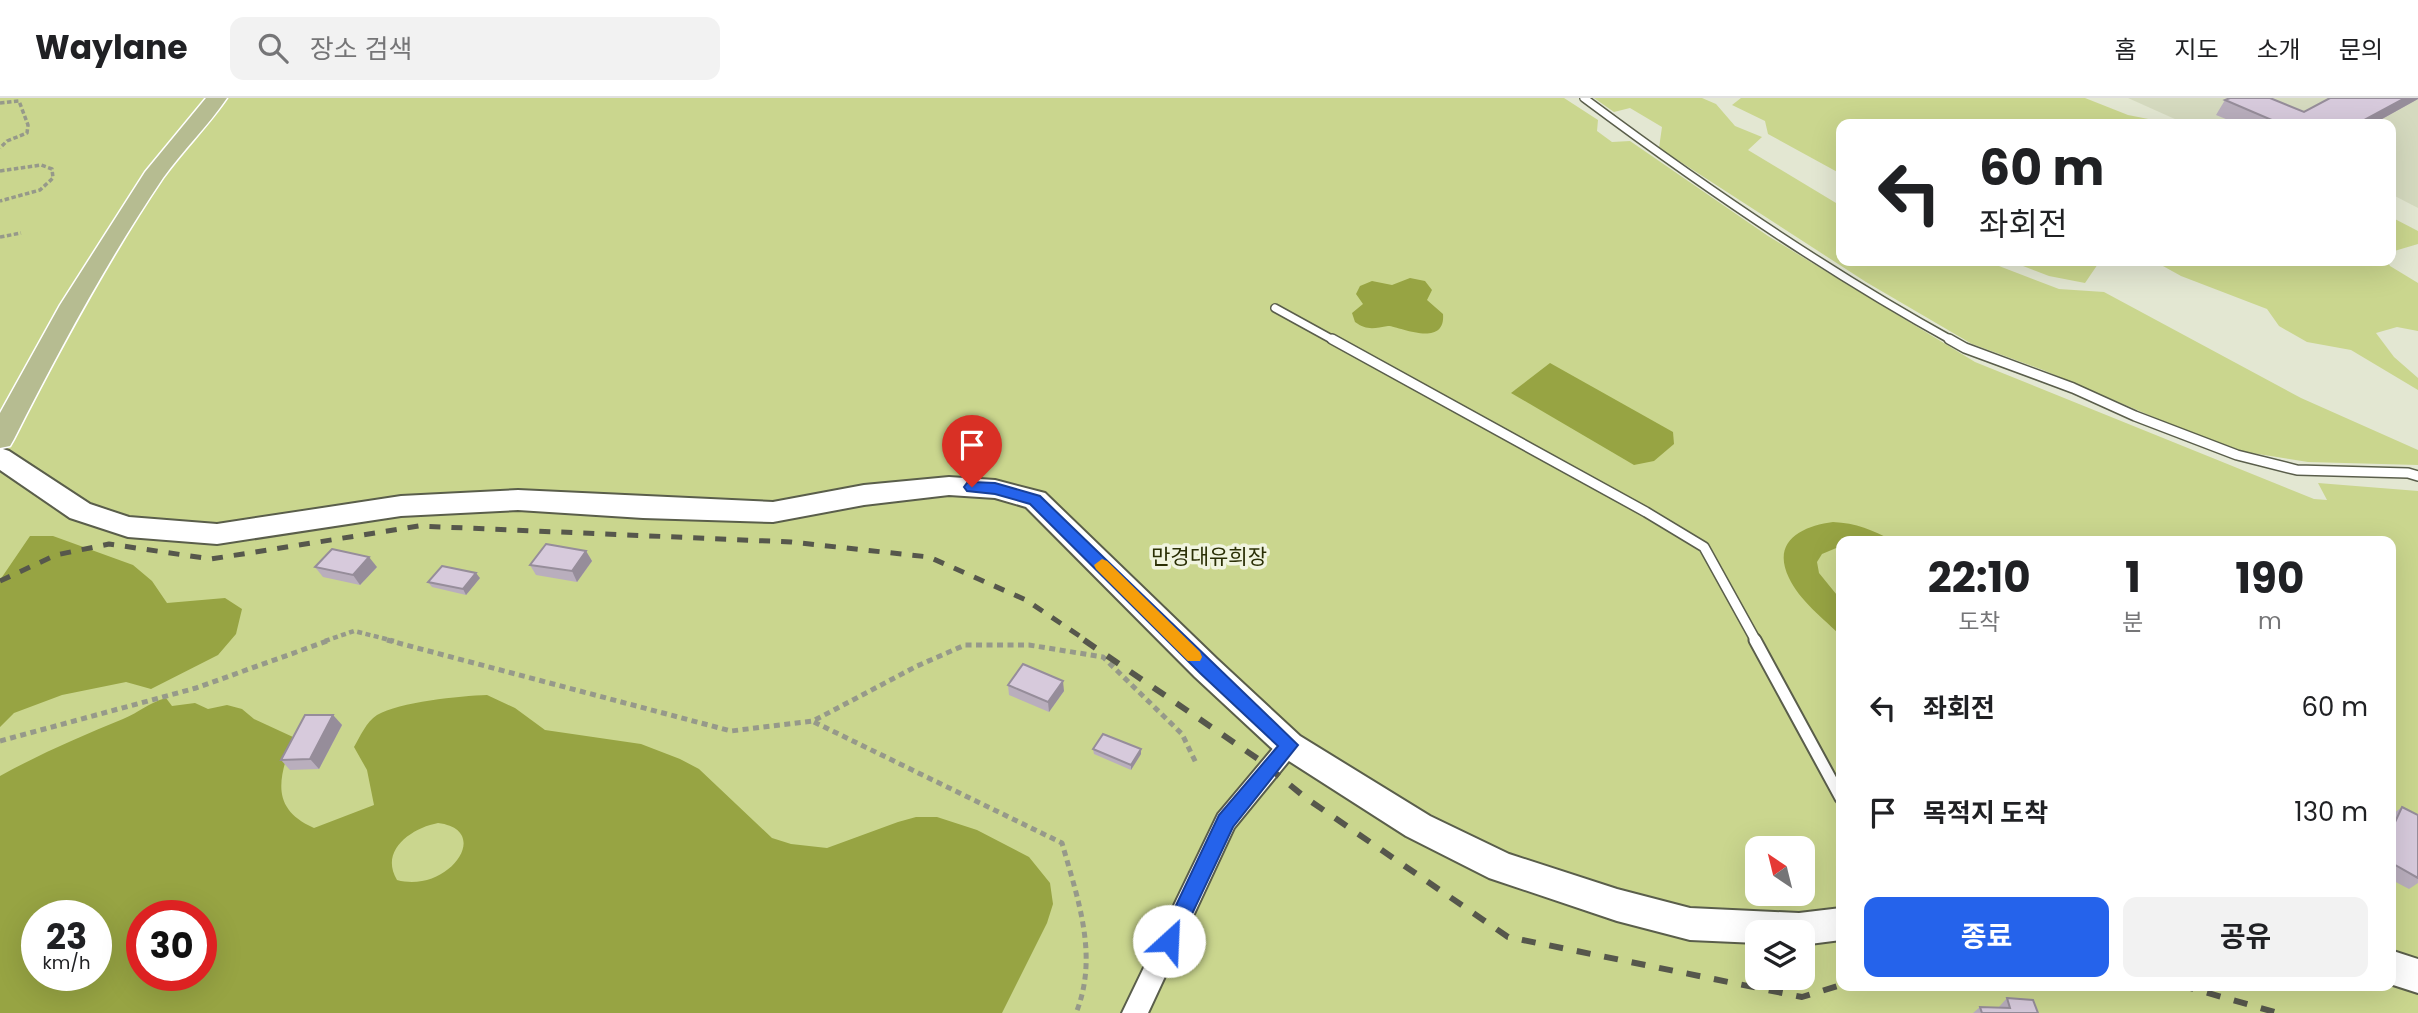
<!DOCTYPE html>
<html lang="ko">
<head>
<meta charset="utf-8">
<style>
  :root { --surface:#fff; --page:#f2f2f2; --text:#202124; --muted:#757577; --line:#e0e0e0; --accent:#2563eb }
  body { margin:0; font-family:Poppins,"Noto Sans KR",sans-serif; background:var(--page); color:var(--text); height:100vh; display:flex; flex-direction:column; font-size:26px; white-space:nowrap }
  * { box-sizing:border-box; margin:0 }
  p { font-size:23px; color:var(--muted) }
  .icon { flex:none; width:38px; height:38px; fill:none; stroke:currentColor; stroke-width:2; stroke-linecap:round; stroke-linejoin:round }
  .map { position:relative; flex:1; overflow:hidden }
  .side { position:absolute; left:1836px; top:438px; width:560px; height:455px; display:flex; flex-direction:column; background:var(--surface); border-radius:14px; box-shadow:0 7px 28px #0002 }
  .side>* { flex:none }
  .top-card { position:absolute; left:1836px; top:21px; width:560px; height:147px; border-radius:14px; box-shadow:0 7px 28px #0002; background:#fff; color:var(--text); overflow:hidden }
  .needle { width:46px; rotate:325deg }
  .tools { position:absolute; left:1745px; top:738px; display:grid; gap:14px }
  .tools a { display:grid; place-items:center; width:70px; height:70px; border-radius:14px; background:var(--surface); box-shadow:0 7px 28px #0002; font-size:35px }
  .speed { position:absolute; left:21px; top:802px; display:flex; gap:14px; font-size:35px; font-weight:700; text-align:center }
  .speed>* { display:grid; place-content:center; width:91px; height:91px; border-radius:50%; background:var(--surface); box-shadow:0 7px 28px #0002; line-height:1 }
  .speed small { font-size:18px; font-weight:400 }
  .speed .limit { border:10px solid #d22; background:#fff; color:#111 }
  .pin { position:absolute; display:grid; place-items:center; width:60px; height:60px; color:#fff; margin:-72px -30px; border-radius:50% 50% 50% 0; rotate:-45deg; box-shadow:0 0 7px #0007 }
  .pin .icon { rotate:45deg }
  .me { position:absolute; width:77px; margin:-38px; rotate:25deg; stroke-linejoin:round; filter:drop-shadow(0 0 5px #0008) }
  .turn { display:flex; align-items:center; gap:24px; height:147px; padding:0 28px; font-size:32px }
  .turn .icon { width:91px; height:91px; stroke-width:2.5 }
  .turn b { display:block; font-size:49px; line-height:60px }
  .eta { display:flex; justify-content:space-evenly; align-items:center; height:119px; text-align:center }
  .eta b { font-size:42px; font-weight:700; line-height:49px }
  .action { display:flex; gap:14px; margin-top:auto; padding:14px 28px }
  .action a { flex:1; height:80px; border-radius:14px; background:var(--accent); color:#fff; font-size:28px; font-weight:700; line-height:80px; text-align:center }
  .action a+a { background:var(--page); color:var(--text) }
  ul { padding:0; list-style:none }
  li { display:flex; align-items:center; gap:21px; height:105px; padding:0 28px }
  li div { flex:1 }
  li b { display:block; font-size:26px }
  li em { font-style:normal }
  header { display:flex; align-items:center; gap:42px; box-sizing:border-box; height:98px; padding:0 35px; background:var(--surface); border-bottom:2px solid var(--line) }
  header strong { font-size:33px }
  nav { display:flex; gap:38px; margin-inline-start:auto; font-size:24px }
  .search { width:490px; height:63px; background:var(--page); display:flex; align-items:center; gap:18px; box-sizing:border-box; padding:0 24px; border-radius:14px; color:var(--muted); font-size:26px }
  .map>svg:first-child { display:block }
</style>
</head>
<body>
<header>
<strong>Waylane</strong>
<div class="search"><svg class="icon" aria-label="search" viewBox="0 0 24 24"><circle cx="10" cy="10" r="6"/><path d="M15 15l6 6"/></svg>장소 검색</div>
<nav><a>홈</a><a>지도</a><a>소개</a><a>문의</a></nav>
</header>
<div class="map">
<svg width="2418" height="915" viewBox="0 0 2418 915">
  <rect width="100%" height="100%" fill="#e3e7d2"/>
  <polygon fill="#d5dabf" points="2128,0 2418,0 2418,110 2391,96 2390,26 2186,26"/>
  <g fill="#cad68e" fill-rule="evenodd">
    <path d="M0,0H1564L1598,22L1597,33L1612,44L1630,43L1768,138L1975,264L2314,401L2327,402L2318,385L2418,393V915H0ZM1841,443H2390V887H1841ZM1757,751H1802V796H1757ZM37,817H96V877H37ZM142,817H201V877H142ZM1757,835H1802V880H1757Z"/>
    <polygon points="1594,0 1702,0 1716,6 1735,28 1762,39 1748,52 1841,108 1841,163 1986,163 2059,191 2104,194 2301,300 2418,352 2418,367 2308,364 2245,354 2184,332 2043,272 1972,246 1866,184 1659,50 1662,29 1630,10 1614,14"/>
    <polygon points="1741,0 2085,0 2128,17 2174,26 1841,26 1841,76 1768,36 1765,23 1732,7"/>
    <polygon points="2391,119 2418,133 2418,146 2391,154"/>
    <polygon points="2010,163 2100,163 2085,185 2049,178"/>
    <polygon points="2154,163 2387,163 2390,168 2418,185 2418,233 2397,229 2376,235 2394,259 2418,280 2418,292 2351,252 2307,244 2279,228 2267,211 2181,178"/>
  </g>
  <g fill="#97a443" fill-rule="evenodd">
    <path d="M1410,180L1425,183L1432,192L1427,202L1443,216C1446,252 1396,227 1388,228C1375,230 1367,233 1355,224L1352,215L1363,206L1356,196L1360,188L1372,183L1392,187Z"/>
    <polygon points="1550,265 1673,334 1674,346 1654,363 1634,367 1511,295"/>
    <path d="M1833,424C1856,425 1873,432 1893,443H1841V448L1822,456L1817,464L1819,475L1841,502V538C1824,521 1799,502 1789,480C1771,443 1802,428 1833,424Z"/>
    <polygon points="30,438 53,438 133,467 152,483 167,505 225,500 242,511 236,536 218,557 151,591 126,584 62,597 14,615 0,629 0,482"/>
    <path d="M487,597L515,610L545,632L641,646L680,661L699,671L772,740L791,746L827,750L898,724L916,719H937L977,732L1029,759L1050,785L1053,806L1047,825L1002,915H0V678C40,656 81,638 123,621C140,614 148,605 166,600L172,608L195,605L208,611L227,607L242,611L254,621L293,639C281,677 267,709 314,730L374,707L367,672L354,649C360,639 366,624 377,617C399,604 460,598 487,597ZM438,725C494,732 448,796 397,782C379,752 412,730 438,725ZM37,817H96V877H37ZM142,817H201V877H142Z"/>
  </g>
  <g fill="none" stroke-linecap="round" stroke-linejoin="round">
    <g stroke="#5a5e4b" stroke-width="10">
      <g id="lane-far2">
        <path d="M1584,0C1702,88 1824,172 1953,243"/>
        <polyline points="1275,210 1335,243"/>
      </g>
    </g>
    <g stroke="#5a5e4b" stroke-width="12">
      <g id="lane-far1">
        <polyline points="1332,241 1646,414 1704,449 1756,543"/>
        <polyline points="1949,241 1965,250 2073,290 2135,318 2237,357 2297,372 2408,375 2418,378"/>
      </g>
    </g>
    <g stroke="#5a5e4b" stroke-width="15">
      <polyline id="lane" points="1755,542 1841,700"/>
    </g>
    <g stroke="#5a5e4b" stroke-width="4">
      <polygon id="street" points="1289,638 1297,641 1300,647 1297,653 1234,730 1148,915 1122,915 1218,716 1281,641"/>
    </g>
    <g stroke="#5a5e4b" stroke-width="4">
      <g id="secondary">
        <polygon points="0,350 9,353 90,406 129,419 217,426 401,398 518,392 773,404 864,387 949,379 995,382 1045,395 1217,561 1300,638 1430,718 1509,756 1617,791 1690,810 1799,815 1841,810 1841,842 1802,847 1802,835 1757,835 1757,845 1690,842 1617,823 1489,780 1406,738 1278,656 1195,579 1026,409 995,400 949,397 864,407 773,424 643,420 518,412 401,418 217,446 128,439 70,420 0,372"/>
        <polygon points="2390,852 2418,861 2418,895 2390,886"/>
      </g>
    </g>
    <g stroke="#fff" stroke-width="3">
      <path id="primary" d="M206,0H227C208,28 183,52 163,80C107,163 59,252 14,341L10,348L0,350V315L60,207L145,74Z"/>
    </g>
    <g stroke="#96998a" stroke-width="3.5" stroke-dasharray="4.5 2.5" stroke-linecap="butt">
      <polyline points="0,5 19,3 28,27 27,35 7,43 0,50"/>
      <polyline points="0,73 41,67 52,71 53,80 40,92 0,103"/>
      <polyline points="0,139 21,135"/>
    </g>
    <polyline stroke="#96998a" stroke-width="4.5" stroke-dasharray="5 3.5" stroke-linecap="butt" points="325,543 354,533 394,543"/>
    <g stroke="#96998a" stroke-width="5" stroke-dasharray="6 4.5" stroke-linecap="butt">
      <polyline points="387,542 731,633 813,623 917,568 965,547 1029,547 1103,559 1182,636 1197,667"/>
      <path d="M814,624L1062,745C1078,802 1099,858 1076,915"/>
      <polyline points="0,643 196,590 330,542"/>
    </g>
    <use href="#lane-far2" stroke="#fff" stroke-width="7"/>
    <use href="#lane-far1" stroke="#fff" stroke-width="9"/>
    <use href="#lane" stroke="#fff" stroke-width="11"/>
    <use href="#street" fill="#fff" fill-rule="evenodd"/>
    <use href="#secondary" fill="#fff" fill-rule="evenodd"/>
    <use href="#primary" fill="#b6bc91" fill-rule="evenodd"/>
    <polyline stroke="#56574c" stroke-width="5" stroke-dasharray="11 11" stroke-linecap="butt" points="0,483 56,457 109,446 211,461 419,428 791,444 929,459 1026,502 1087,543"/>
    <g stroke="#56574c" stroke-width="6" stroke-dasharray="14 14" stroke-linecap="butt">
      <polyline points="1084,542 1258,661 1306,700 1508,839 1802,899 1841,887"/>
      <polyline points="2180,887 2278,915"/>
    </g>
  </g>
  <g fill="#b9aebd">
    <polygon points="2418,1 2373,26 2238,26 2216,17 2225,2 2304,14"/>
    <polygon points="586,453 592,463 577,484 536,477 530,467"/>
    <polygon points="315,469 377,469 360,487 323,479"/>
    <polygon points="480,480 466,497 432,489 428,484"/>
    <polygon points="1008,587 1064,593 1049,614 1009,597"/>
    <polygon points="333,617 342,627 319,671 290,672 281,662"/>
    <polygon points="1093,651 1141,656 1131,672 1094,656"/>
    <polygon points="2402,709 2418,717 2418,785 2409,791 2390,781 2390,718"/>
    <polygon points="2007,900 2038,915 1973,915 1980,909 1998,910"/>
  </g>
  <g fill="#968d9a">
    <polygon points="2405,0 2418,0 2418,1 2373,26 2357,26"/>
    <polygon points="586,453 592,463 577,484 572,473"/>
    <polygon points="369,459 377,469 360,487 353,477"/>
    <polygon points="476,475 480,480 466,497 463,491"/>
    <polygon points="1063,583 1064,593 1049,614 1048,604"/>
    <polygon points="333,617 342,627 319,671 310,661"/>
    <polygon points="1141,651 1141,656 1131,672 1131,667"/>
  </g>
  <g fill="#d7cadc" stroke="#968d9a" stroke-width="2">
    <polygon points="2230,0 2270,0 2304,14 2330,0 2405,0 2357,26 2281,26 2225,2"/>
    <polygon points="546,446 586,453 572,473 530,467"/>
    <polygon points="332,451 369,459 353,477 315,469"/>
    <polygon points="442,468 476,475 463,491 428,484"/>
    <polygon points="1023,566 1063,583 1048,604 1008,587"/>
    <polygon points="305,617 333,617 310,661 281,662"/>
    <polygon points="1103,636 1141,651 1131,667 1093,651"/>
    <polygon points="2402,709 2418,717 2418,780 2390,764 2390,735"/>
    <polygon points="2007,900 2033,902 2038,915 1982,915 1980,909 2010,910"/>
  </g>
  <polygon fill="#2563eb" stroke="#184099" stroke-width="2" points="972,384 995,385 1040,398 1298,647 1233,729 1176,850 1169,852 1162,850 1159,843 1219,717 1278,648 1200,575 1030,406 995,396 967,393 964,389 967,385"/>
  <polygon fill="#f59e0b" points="1102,461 1107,463 1200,554 1202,559 1200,563 1188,563 1096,471 1094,467"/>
  <g text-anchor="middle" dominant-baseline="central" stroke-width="7" stroke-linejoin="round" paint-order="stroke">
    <g font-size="21" fill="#2a2f05" stroke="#f0f4df">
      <text x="1209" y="458">만경대유희장</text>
    </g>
  </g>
</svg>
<div class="tools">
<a><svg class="needle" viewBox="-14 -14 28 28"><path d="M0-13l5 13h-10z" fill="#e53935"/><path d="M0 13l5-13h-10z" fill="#757577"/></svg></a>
<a><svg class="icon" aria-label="layers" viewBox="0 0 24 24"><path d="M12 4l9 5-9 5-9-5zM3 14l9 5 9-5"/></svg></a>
</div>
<div class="speed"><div>23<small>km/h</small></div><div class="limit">30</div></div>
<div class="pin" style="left:972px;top:389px;background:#d93025"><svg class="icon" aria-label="arrive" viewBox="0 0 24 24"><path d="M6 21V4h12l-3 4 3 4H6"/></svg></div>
<svg class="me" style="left:1169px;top:843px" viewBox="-20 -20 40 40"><circle r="19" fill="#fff"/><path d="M0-13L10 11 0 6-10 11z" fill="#2563eb"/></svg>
<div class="top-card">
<div class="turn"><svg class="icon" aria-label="left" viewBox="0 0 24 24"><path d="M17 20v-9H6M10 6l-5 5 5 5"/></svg><div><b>60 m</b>좌회전</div></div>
</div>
<section class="side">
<div class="eta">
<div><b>22:10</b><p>도착</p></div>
<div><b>1</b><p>분</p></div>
<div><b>190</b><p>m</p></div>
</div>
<ul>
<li><svg class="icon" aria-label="left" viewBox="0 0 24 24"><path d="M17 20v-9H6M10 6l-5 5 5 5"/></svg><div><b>좌회전</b></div><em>60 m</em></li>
<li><svg class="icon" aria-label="arrive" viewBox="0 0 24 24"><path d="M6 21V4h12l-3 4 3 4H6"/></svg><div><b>목적지 도착</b></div><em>130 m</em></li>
</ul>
<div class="action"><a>종료</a><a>공유</a></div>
</section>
</div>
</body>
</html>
